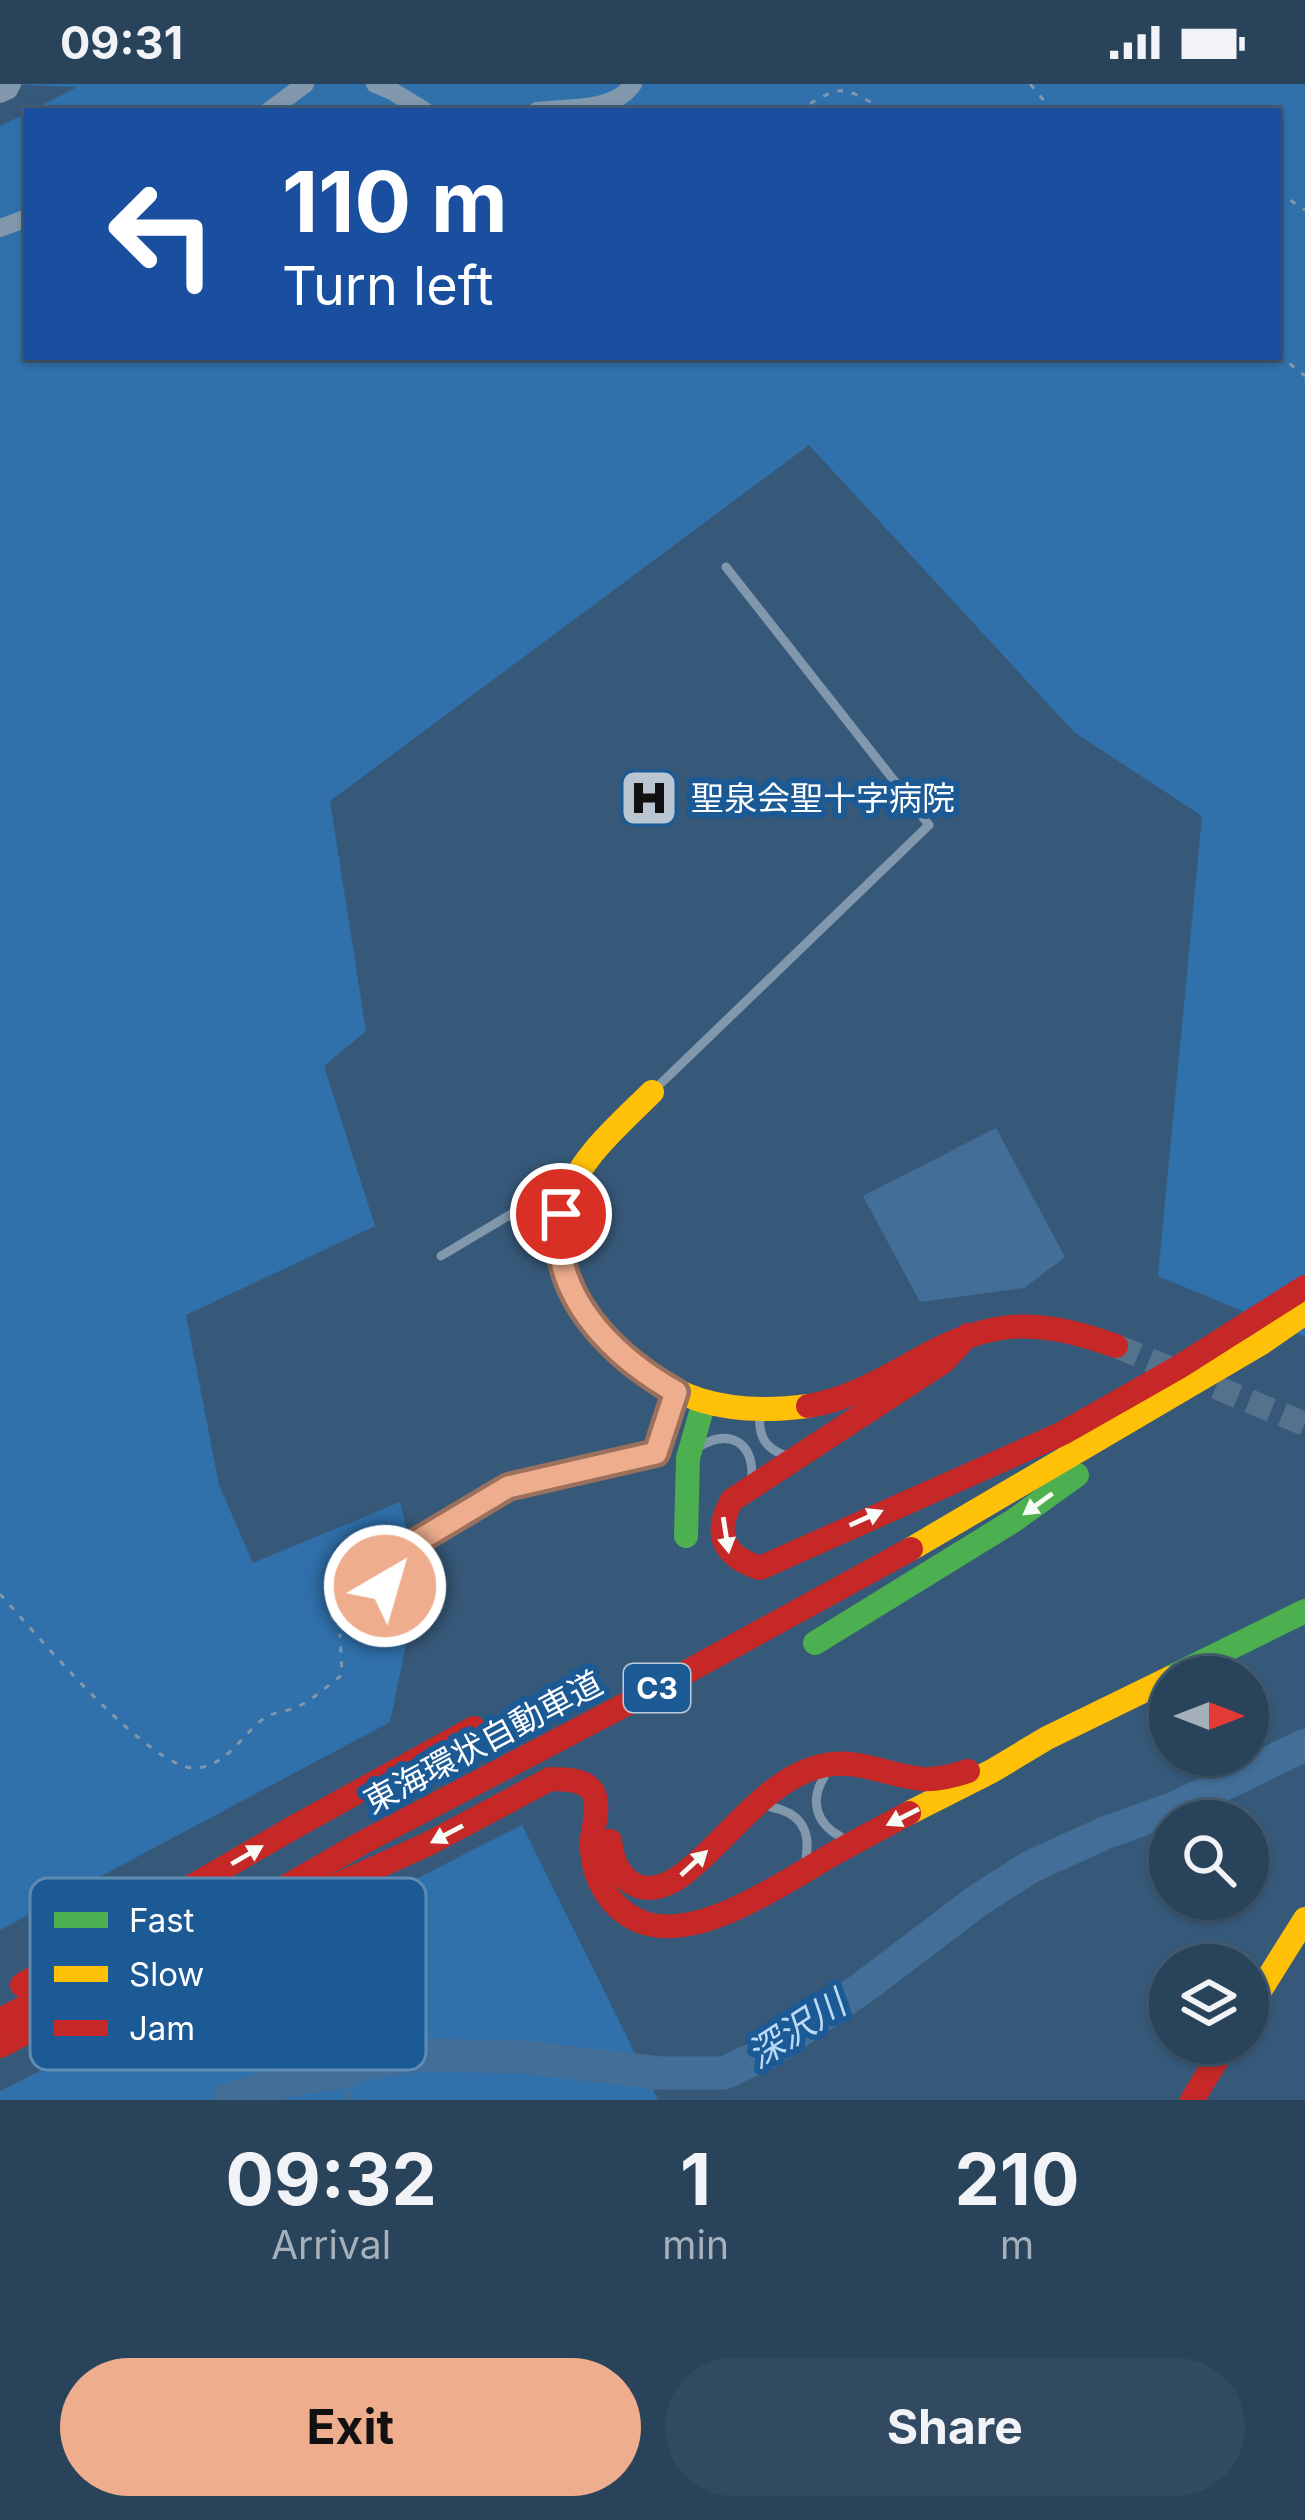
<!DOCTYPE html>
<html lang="en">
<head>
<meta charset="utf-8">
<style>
  :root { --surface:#29435b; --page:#314a61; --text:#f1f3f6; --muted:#a5b0bb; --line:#455c71; --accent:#eead8d }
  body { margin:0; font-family:Inter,"Noto Sans JP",sans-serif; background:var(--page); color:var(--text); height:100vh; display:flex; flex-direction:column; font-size:45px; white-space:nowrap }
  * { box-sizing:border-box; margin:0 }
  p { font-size:39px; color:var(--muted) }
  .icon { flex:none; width:66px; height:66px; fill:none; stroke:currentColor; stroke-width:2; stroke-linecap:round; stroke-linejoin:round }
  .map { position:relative; height:2016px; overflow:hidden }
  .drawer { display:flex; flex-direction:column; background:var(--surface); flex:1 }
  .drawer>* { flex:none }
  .top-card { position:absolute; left:24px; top:24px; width:1257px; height:252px; border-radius:0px; box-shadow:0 3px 9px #0004,0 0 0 3px var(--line); background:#1a4fa0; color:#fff; overflow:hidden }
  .needle { width:78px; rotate:90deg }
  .controls { position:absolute; left:1149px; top:1572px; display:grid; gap:24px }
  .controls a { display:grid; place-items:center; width:120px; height:120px; border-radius:50%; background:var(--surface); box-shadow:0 3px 9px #0004,0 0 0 3px var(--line); font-size:60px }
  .pin { position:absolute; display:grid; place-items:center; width:102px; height:102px; color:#fff; margin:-51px; border:6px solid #fff; border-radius:50%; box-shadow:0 3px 12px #0007 }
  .me { position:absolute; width:132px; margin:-66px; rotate:38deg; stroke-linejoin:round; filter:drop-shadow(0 0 9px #0008) }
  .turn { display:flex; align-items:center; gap:42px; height:252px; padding:0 60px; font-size:54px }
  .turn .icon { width:156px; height:156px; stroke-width:2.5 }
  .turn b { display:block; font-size:84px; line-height:102px }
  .eta { display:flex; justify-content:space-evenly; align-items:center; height:204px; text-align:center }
  .eta b { font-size:72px; font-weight:700; line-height:84px }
  .button { display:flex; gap:24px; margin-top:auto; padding:24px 60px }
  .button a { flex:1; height:138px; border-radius:72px; background:var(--accent); color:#111; font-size:48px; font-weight:700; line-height:138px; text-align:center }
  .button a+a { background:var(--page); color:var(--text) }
  .status { display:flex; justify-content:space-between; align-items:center; height:84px; padding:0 60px; background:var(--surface); direction:ltr }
  .status svg { height:33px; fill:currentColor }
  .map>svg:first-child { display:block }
</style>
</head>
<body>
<div class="status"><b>09:31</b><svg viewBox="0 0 49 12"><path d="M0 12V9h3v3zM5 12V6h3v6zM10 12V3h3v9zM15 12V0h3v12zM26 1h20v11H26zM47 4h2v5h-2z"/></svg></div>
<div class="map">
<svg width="1305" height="2016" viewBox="0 0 1305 2016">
  <rect width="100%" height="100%" fill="#375979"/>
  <g fill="#3070ab">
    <polygon points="0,0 1305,0 1305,1253 1158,1192 1202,732 1074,648 809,361 330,717 366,947 324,982 375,1142 186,1231 219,1401 253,1479 400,1418 419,1497 390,1638 0,1846 0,42 27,29 27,273 1278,273 1278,27 30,27 77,3"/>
    <polygon points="522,1741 658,2016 0,2016 0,2007"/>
  </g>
  <polygon fill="#436e97" points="996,1044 1065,1173 1024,1204 920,1218 863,1112"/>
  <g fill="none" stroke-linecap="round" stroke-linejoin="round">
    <polyline stroke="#436e97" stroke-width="6" points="340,1987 350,2016"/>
    <polyline stroke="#436e97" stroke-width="33" points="228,2016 291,1996 347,1987 354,1982 414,1971 521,1973 660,1989 724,1989 769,1968 865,1902 977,1817 1032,1782 1105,1749 1177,1723 1305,1661"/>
    <polyline stroke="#55728d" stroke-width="24" stroke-dasharray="24 12" stroke-linecap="butt" points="1116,1262 1305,1340"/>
    <g stroke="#8097ac" stroke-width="3" stroke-dasharray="6 9" stroke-linecap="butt">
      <polyline points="1030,0 1053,27"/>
      <path d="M797,27C844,0 839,0 886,27"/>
      <polyline points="1278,108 1305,126"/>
      <polyline points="1278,270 1305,292"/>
      <path d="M0,1510C32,1545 152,1690 198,1684C228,1680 241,1652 263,1635C272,1628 286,1628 297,1623C313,1616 328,1601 342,1591L340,1550"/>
    </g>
    <g stroke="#8097ac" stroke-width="9">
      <polyline points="652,1008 929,741 726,483"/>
      <polyline points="441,1172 523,1123 561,1129"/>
      <path d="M760,1328C758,1350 763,1363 784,1371"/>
      <path d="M700,1362C730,1345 752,1358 752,1391"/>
      <path d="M824,1693C809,1718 817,1740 841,1753"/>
      <path d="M771,1723C800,1729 811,1745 806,1774"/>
    </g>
    <g stroke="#8097ac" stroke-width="18">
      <polyline points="375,0 392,7 425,27"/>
      <polyline points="0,10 9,6 12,0"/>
      <polyline points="269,27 305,0"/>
      <path d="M537,27C569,23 614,28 633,0"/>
      <polyline points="0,144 27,134"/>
      <polyline points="339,1530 385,1502 406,1464 508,1403 655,1368 676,1308"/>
    </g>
    <g stroke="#4caf50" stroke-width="24">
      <polyline points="686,1452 688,1374 704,1318"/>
      <polyline points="815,1559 1013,1437 1077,1391"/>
      <polyline points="1171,1593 1305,1527"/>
    </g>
    <g stroke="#ffc107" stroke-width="24">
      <path d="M652,1008C619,1041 576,1076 563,1123C541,1204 628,1293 700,1316C736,1327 771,1327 808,1322"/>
      <polyline points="911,1465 1260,1260 1305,1229"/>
      <polyline points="909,1729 992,1687 1047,1654 1170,1594"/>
      <polyline points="1248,1926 1305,1835"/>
    </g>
    <g stroke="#c62828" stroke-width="24">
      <path d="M968,1251L943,1278L732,1416C713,1450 723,1472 760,1484L1063,1349L1179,1283L1305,1203"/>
      <path d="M808,1322C842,1317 874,1300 903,1284C984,1237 1027,1230 1116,1262"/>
      <path d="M610,1757C615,1799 644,1819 682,1791C726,1759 764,1696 821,1682C856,1673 888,1692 922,1695C938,1696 953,1692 968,1687"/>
      <path d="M288,1823L428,1760L550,1695C564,1696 584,1694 593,1708C600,1721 594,1740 592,1754C590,1792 610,1829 648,1840C705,1855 787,1796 835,1769C860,1755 885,1742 909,1729"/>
      <polyline points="22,1901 296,1742 474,1644"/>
      <polyline points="0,1936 68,1901"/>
      <polyline points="0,1962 101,1909 360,1760 659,1603 911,1465"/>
      <polyline points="1192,2016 1227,1959"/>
    </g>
  </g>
  <defs><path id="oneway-solid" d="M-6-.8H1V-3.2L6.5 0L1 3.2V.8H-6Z" transform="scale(3)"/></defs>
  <g fill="#f6fbf6">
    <use href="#oneway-solid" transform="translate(1038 1420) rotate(144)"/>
    <use href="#oneway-solid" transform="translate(866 1434) rotate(-24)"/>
    <use href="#oneway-solid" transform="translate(726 1451) rotate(81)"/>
    <use href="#oneway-solid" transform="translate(903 1733) rotate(153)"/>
    <use href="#oneway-solid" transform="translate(447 1750) rotate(152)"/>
    <use href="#oneway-solid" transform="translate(247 1771) rotate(-30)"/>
    <use href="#oneway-solid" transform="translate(694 1779) rotate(-43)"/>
  </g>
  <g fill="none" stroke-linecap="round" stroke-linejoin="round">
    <g stroke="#9b705c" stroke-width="30">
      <path id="route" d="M385,1502L406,1464L508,1403L656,1369L676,1308C624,1279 569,1230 560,1167C559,1155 561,1142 561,1130"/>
    </g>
    <use href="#route" stroke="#eead8d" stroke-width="21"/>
  </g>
  <defs>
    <g id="hospital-square" transform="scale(3)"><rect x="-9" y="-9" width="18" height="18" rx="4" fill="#b9c5d0" stroke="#1b5a95"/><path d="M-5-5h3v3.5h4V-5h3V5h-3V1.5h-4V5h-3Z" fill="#111"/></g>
  </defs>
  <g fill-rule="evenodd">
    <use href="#hospital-square" x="649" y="714"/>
  </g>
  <g text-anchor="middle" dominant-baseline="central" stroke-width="12" stroke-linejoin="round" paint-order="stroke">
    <rect fill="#1b5a95" stroke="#bbcedf" stroke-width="3" x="624" y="1580" width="66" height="48" rx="9"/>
    <g font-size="30" font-weight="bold" fill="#fff">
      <text x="657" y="1604">C3</text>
    </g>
    <g font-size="33" fill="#fff" stroke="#1b5a95" text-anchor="start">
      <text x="691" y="714">聖泉会聖十字病院</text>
    </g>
    <g font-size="33" fill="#fff" stroke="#1b5a95">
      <text transform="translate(483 1658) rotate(-28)">東海環状自動車道</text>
    </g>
    <g font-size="36" font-style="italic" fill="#badaf6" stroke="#1b5a95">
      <text transform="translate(796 1945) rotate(-33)">深沢川</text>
    </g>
  </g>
  <rect x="30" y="1794" width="396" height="192" rx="18" fill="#1b5a95" stroke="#5f8cb5" stroke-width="3"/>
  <rect x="54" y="1828" width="54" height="16" fill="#4caf50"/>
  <rect x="54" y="1882" width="54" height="16" fill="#ffc107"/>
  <rect x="54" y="1936" width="54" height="16" fill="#c62828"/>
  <g font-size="33" fill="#fff">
    <text x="129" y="1848">Fast</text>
    <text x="129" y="1902">Slow</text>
    <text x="129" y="1956">Jam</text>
  </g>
</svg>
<div class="controls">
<a><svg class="needle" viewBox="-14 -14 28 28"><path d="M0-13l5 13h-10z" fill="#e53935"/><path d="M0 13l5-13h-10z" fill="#a5b0bb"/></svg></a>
<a><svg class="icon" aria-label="search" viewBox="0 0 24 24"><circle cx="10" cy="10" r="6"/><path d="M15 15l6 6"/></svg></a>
<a><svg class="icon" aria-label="layers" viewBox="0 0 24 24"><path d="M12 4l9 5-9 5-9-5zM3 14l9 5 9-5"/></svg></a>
</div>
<div class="pin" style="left:561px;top:1130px;background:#d93025"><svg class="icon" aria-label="arrive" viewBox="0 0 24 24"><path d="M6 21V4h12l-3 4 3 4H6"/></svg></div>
<svg class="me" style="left:385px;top:1502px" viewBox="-20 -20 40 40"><circle r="17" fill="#eead8d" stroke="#fff" stroke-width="3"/><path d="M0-11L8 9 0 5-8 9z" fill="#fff"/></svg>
<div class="top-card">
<div class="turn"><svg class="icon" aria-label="left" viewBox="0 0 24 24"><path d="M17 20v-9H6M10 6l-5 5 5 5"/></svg><div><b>110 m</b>Turn left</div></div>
</div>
</div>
<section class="drawer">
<div class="eta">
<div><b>09:32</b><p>Arrival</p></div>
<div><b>1</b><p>min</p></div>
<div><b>210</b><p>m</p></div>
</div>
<div class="button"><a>Exit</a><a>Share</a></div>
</section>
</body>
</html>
